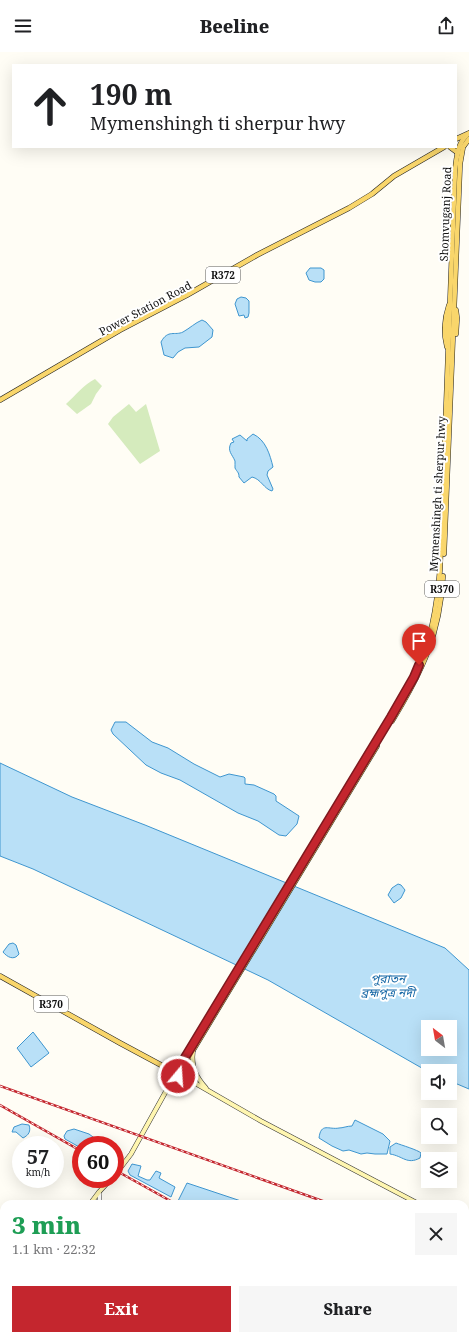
<!DOCTYPE html>
<html lang="en">
<head>
<meta charset="utf-8">
<style>
  :root { --surface:#fff; --page:#f6f6f6; --text:#202124; --muted:#757577; --accent:#c4262e }
  body { margin:0; font-family:"Noto Serif","Noto Sans Bengali",serif; background:var(--page); color:var(--text); height:100vh; display:flex; flex-direction:column; font-size:15px; white-space:nowrap }
  * { box-sizing:border-box; margin:0 }
  p { font-size:13px; color:var(--muted) }
  .icon { flex:none; width:22px; height:22px; fill:none; stroke:currentColor; stroke-width:2; stroke-linecap:round; stroke-linejoin:round }
  .map { position:relative; flex:1; overflow:hidden }
  .details { position:absolute; left:0px; top:1148px; width:469px; height:140px; display:flex; flex-direction:column; background:var(--surface); border-radius:12px 12px 0 0; box-shadow:0 4px 16px #0002 }
  .details>* { flex:none }
  .guide { position:absolute; left:12px; top:12px; width:445px; height:84px; border-radius:0px; box-shadow:0 4px 16px #0002; background:#fff; color:var(--text); overflow:hidden }
  .needle { width:26px; rotate:329deg }
  .tools { position:absolute; left:421px; top:968px; display:grid; gap:8px }
  .tools a { display:grid; place-items:center; width:36px; height:36px; border-radius:0px; background:var(--surface); box-shadow:0 4px 16px #0002; font-size:20px }
  .speed { position:absolute; left:12px; top:1084px; display:flex; gap:8px; font-size:20px; font-weight:700; text-align:center }
  .speed>* { display:grid; place-content:center; width:52px; height:52px; border-radius:50%; background:var(--surface); box-shadow:0 4px 16px #0002; line-height:1 }
  .speed small { font-size:10px; font-weight:400 }
  .speed .limit { border:6px solid #d22; background:#fff; color:#111 }
  .pin { position:absolute; display:grid; place-items:center; width:34px; height:34px; color:#fff; margin:-41px -17px; border-radius:50% 50% 50% 0; rotate:-45deg; box-shadow:0 0 4px #0007 }
  .pin .icon { rotate:45deg }
  .me { position:absolute; width:44px; margin:-22px; rotate:18deg; stroke-linejoin:round; filter:drop-shadow(0 0 3px #0008) }
  .turn { display:flex; align-items:center; gap:14px; height:84px; padding:0 12px; font-size:18px }
  .turn .icon { width:52px; height:52px; stroke-width:2.5 }
  .turn b { display:block; font-size:28px; line-height:34px }
  .round { display:grid; place-items:center; flex:none; width:42px; height:42px; border-radius:0px; background:var(--page) }
  .head { display:flex; align-items:center; justify-content:space-between; height:68px; padding:0 12px }
  h1 { font-size:24px; font-weight:800; line-height:30px; color:#1e9e55 }
  .button { display:flex; gap:8px; margin-top:auto; padding:8px 12px }
  .button a { flex:1; height:46px; border-radius:0px; background:var(--accent); color:#fff; font-size:16px; font-weight:800; line-height:46px; text-align:center }
  .button a+a { background:var(--page); color:var(--text) }
  header { display:flex; justify-content:space-between; align-items:center; height:52px; padding:0 12px; background:var(--surface); font-size:18px; font-weight:800 }
  .map>svg:first-child { display:block }
</style>
</head>
<body>
<header><svg class="icon" aria-label="menu" viewBox="0 0 24 24"><path d="M4 6h16M4 12h16M4 18h16"/></svg>Beeline<svg class="icon" aria-label="share" viewBox="0 0 24 24"><path d="M12 15V3M7 8l5-5 5 5M5 13v7h14v-7"/></svg></header>
<div class="map">
<svg width="469" height="1288" viewBox="0 0 469 1288">
  <rect width="100%" height="100%" fill="#fffdf5"/>
  <g fill="#d5ebbd">
    <path d="M95,327L102,334L96,342L91,352L77,362L66,352C76,343 83,333 95,327Z"/>
    <polygon points="129,352 136,360 146,352 160,399 140,412 108,372 113,365"/>
  </g>
  <g fill="#b9e0f7" stroke="#3f96cf" fill-rule="evenodd">
    <polygon points="310,216 321,216 324,218 324,227 321,230 315,230 309,228 306,221"/>
    <polygon points="241,245 246,246 249,249 249,261 248,265 245,266 244,263 239,264 235,252 237,247"/>
    <path d="M202,268L206,270L213,278L212,285L199,295L185,296L178,300L173,306L164,303L161,290C168,277 175,284 183,280C190,276 195,271 202,268Z"/>
    <path d="M253,382C266,388 270,403 273,415L268,419L267,423L273,437L272,439C264,437 261,427 252,425L244,431L239,425C239,420 237,420 235,416C235,414 235,411 235,409C232,402 227,399 231,391L234,390L232,387L240,383L247,389V387Z"/>
    <polygon points="115,670 126,670 152,690 168,696 194,712 220,725 229,722 244,725 245,726 245,732 254,733 274,742 276,744 276,749 299,764 297,772 286,784 279,783 258,769 238,761 180,728 161,721 146,713 113,682 111,678"/>
    <path d="M0,711L72,745L145,773L445,896L469,918V1037L450,1029V1019H429L420,1015L268,928L33,817L0,804ZM428,975H450V997H428Z"/>
    <polygon points="398,832 401,833 405,838 401,846 394,851 388,843 392,836"/>
    <path d="M13,891L16,893L19,902C14,909 7,905 3,900L9,892Z"/>
    <polygon points="33,980 49,1001 31,1015 17,996"/>
    <path d="M355,1068L383,1082L390,1089L387,1102H375L367,1101L361,1102L349,1098L343,1099L332,1094L319,1086C321,1070 329,1078 339,1076C343,1076 347,1074 352,1074Z"/>
    <path d="M22,1072L29,1073C31,1079 29,1083 23,1086L16,1080H12L14,1075Z"/>
    <polygon points="74,1077 89,1082 97,1088 98,1093 81,1093 81,1096 65,1087 64,1084 67,1079"/>
    <path d="M396,1091C401,1093 418,1098 421,1101L420,1106C407,1113 403,1104 390,1102V1095Z"/>
    <polygon points="132,1112 141,1114 138,1124 147,1128 150,1128 156,1119 161,1121 159,1126 175,1135 171,1145 130,1123 128,1119"/>
    <polygon points="187,1131 250,1152 184,1152 178,1149"/>
  </g>
  <g fill="none" stroke-linecap="round" stroke-linejoin="round">
    <g stroke="#444" stroke-width="4.5">
      <g id="tertiary">
        <polyline points="99,1140 100,1152"/>
        <polyline points="116,1288 117,1284"/>
      </g>
    </g>
    <g stroke="#333" stroke-width="5">
      <g id="secondary">
        <path d="M193,999C191,1015 196,1025 206,1036"/>
        <polyline points="181,1023 261,1069 419,1152"/>
        <polyline points="115,1123 131,1102 175,1023"/>
        <polyline points="90,1152 99,1140 111,1127"/>
        <polyline points="465,1175 469,1176"/>
        <polyline points="0,1252 4,1250"/>
      </g>
    </g>
    <g stroke="#222" stroke-width="5.5">
      <g id="primary">
        <polyline points="456,87 467,82"/>
        <polyline points="450,95 458,101"/>
        <polyline points="456,258 457,266 456,282"/>
        <path d="M447,295C443,280 444,268 449,253"/>
        <polyline points="0,348 120,278 187,243 257,203 349,156 372,142 394,124 444,95"/>
        <polyline points="444,502 460,112 463,95 469,87"/>
        <path d="M392,669C422,620 440,582 443,524"/>
        <polyline points="0,924 120,991 174,1020"/>
        <path d="M178,1017L391,665C399,652 407,639 414,625C431,591 437,555 440,517L455,118C457,104 457,91 469,81"/>
        <circle cx="178" cy="1021" r="4"/>
        <polyline points="181,1018 377,694"/>
      </g>
    </g>
    <use href="#tertiary" stroke="#fff" stroke-width="3.5"/>
    <use href="#secondary" stroke="#fff6b0" stroke-width="4"/>
    <use href="#primary" stroke="#f9d66b" stroke-width="4.5"/>
    <g stroke="#c4262e" stroke-width="2.5">
      <g id="rail">
        <polyline points="0,1034 331,1152"/>
        <polyline points="0,1053 81,1099"/>
        <polyline points="115,1118 176,1152"/>
        <polyline points="465,1221 469,1218"/>
      </g>
    </g>
    <use href="#rail" stroke="#fff" stroke-width="1" stroke-dasharray="3" stroke-linecap="butt"/>
  </g>
  <g fill="none" stroke-linecap="round" stroke-linejoin="round">
    <g stroke="#7f191e" stroke-width="10">
      <polyline id="route" points="178,1024 175,1022 175,1018 178,1017 391,665 414,625 419,613"/>
    </g>
    <use href="#route" stroke="#c4262e" stroke-width="7"/>
  </g>
  <g text-anchor="middle" dominant-baseline="central" stroke-width="4" stroke-linejoin="round" paint-order="stroke">
    <g fill="#fff" stroke="#585858" stroke-width="1">
      <rect x="206" y="215" width="34" height="16" rx="3"/>
      <rect x="425" y="529" width="34" height="16" rx="3"/>
      <rect x="34" y="944" width="34" height="16" rx="3"/>
    </g>
    <g font-size="10" font-weight="bold" fill="#111">
      <text x="223" y="223">R372</text>
      <text x="442" y="537">R370</text>
      <text x="51" y="952">R370</text>
    </g>
    <g font-size="11" fill="#111" stroke="#fff">
      <text transform="translate(445 162) rotate(-88)">Shomvuganj Road</text>
      <text transform="translate(145 256) rotate(-28)">Power Station Road</text>
      <text transform="translate(437 442) rotate(-87)">Mymenshingh ti sherpur hwy</text>
    </g>
    <g font-size="12" font-style="italic" fill="#1768a6" stroke="#fff">
      <text x="388" y="926">পুরাতন<tspan x="388" dy="14">ব্রহ্মপুত্র নদী</tspan></text>
    </g>
  </g>
</svg>
<div class="tools">
<a><svg class="needle" viewBox="-14 -14 28 28"><path d="M0-13l5 13h-10z" fill="#e53935"/><path d="M0 13l5-13h-10z" fill="#757577"/></svg></a>
<a><svg class="icon" aria-label="sound" viewBox="0 0 24 24"><path d="M4 9h4l5-4v14l-5-4H4zM17 9q2 3 0 6"/></svg></a>
<a><svg class="icon" aria-label="search" viewBox="0 0 24 24"><circle cx="10" cy="10" r="6"/><path d="M15 15l6 6"/></svg></a>
<a><svg class="icon" aria-label="layers" viewBox="0 0 24 24"><path d="M12 4l9 5-9 5-9-5zM3 14l9 5 9-5"/></svg></a>
</div>
<div class="speed"><div>57<small>km/h</small></div><div class="limit">60</div></div>
<div class="pin" style="left:419px;top:613px;background:#d93025"><svg class="icon" aria-label="arrive" viewBox="0 0 24 24"><path d="M6 21V4h12l-3 4 3 4H6"/></svg></div>
<svg class="me" style="left:178px;top:1024px" viewBox="-20 -20 40 40"><circle r="17" fill="#c4262e" stroke="#fff" stroke-width="3"/><path d="M0-11L8 9 0 5-8 9z" fill="#fff"/></svg>
<div class="guide">
<div class="turn"><svg class="icon" aria-label="ahead" viewBox="0 0 24 24"><path d="M12 20V5M6 11l6-6 6 6"/></svg><div><b>190 m</b>Mymenshingh ti sherpur hwy</div></div>
</div>
<section class="details">
<div class="head"><div><h1>3 min</h1><p>1.1 km · 22:32</p></div><a class="round"><svg class="icon" aria-label="close" viewBox="0 0 24 24"><path d="M6 6l12 12M18 6L6 18"/></svg></a></div>
<div class="button"><a>Exit</a><a>Share</a></div>
</section>
</div>
</body>
</html>
